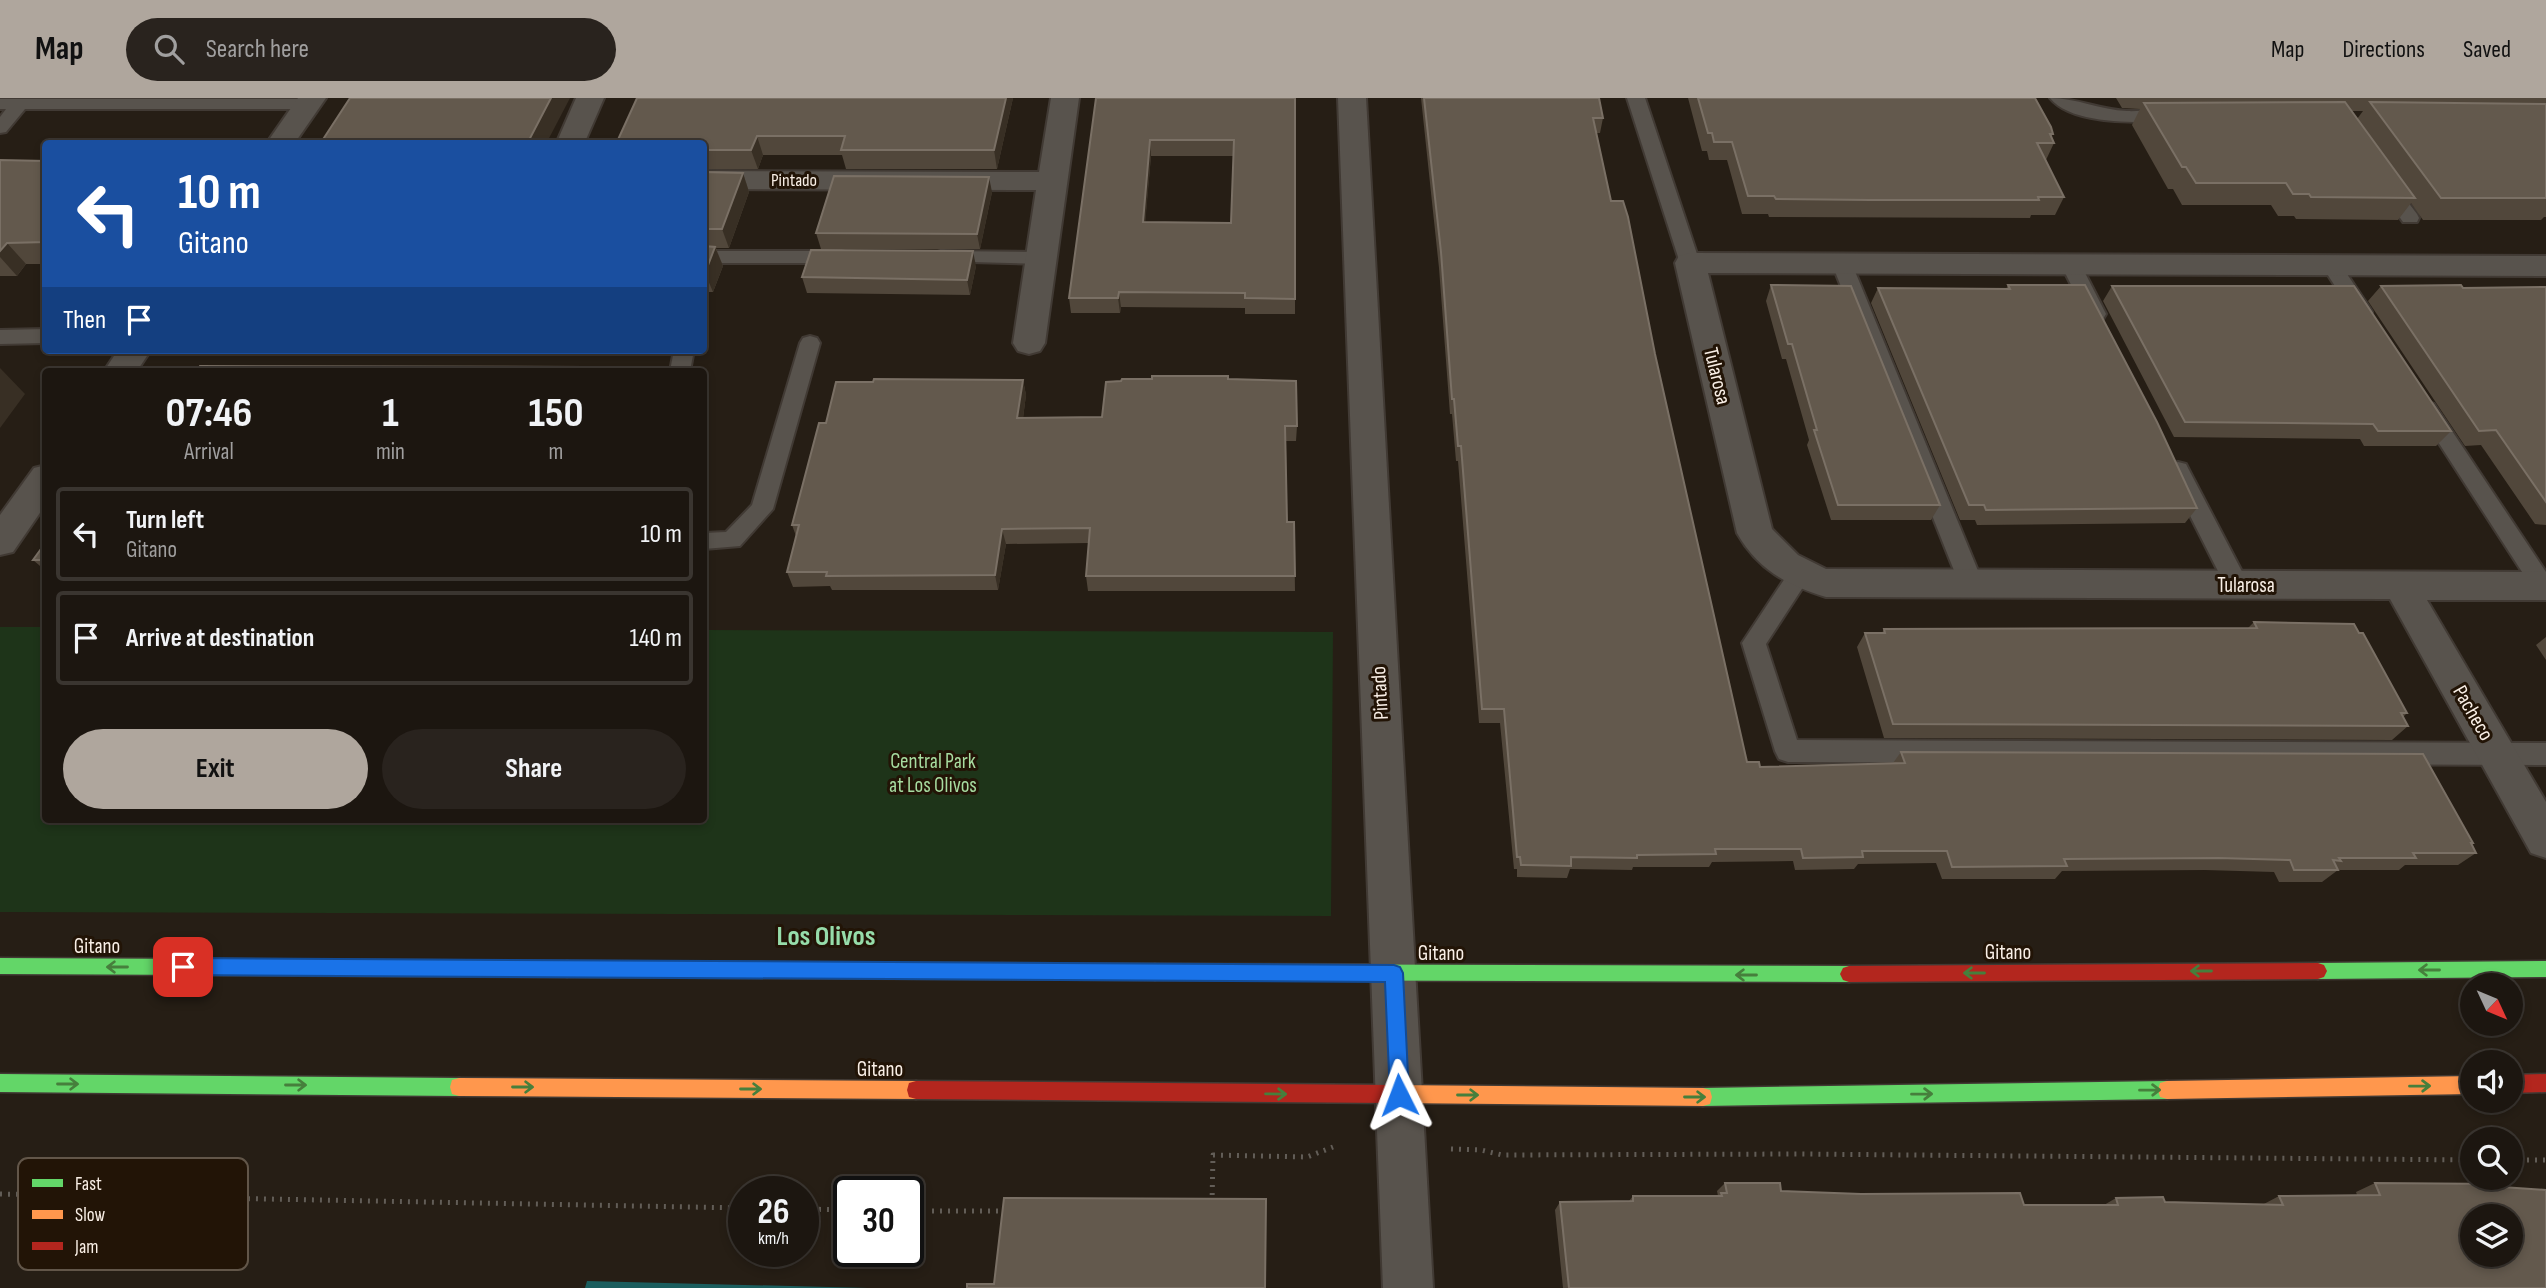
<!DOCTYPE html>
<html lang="en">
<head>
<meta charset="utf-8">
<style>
  :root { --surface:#1c1610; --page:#29231e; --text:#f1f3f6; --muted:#a09f9f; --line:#3a3530; --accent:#afa69d }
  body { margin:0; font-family:"Sofia Sans Condensed",sans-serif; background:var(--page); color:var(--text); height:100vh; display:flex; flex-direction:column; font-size:26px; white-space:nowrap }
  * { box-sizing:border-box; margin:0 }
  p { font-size:23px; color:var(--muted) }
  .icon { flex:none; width:38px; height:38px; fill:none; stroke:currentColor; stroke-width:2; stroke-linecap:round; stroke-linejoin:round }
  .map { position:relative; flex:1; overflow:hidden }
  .drawer { position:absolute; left:42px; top:270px; width:665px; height:455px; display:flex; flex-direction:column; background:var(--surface); border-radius:7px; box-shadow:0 4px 10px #0003,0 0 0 2px var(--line) }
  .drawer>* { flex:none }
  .banner { position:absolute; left:42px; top:42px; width:665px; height:214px; border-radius:7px; box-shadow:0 4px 10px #0003,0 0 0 2px var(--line); background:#1a4fa0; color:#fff; overflow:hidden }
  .needle { width:46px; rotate:134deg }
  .tools { position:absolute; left:2460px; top:875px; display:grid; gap:14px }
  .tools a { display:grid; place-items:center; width:63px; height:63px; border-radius:50%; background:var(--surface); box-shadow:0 4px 10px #0003,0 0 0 2px var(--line); font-size:35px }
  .speed { position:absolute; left:728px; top:1078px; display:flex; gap:14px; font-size:35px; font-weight:700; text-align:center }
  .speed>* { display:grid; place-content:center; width:91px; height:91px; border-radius:50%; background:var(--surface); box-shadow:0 4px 10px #0003,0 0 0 2px var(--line); line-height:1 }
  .speed small { font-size:18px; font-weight:400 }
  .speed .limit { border:4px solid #111; border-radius:10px; background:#fff; color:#111 }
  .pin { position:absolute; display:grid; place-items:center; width:60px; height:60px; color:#fff; margin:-30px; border-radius:14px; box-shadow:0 4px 10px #0006 }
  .me { position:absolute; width:77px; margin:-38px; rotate:357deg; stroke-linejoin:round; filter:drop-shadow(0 0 5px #0008) }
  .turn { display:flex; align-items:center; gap:24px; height:147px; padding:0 21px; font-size:32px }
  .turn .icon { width:91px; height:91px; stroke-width:2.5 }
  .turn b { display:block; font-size:49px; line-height:60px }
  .then { display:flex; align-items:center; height:66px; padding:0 21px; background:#0003; gap:14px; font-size:26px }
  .eta { display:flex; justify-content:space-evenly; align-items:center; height:119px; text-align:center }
  .eta b { font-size:42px; font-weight:700; line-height:49px }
  .primary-button { display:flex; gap:14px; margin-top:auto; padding:14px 21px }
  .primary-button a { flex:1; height:80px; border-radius:42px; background:var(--accent); color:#111; font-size:28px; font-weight:700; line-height:80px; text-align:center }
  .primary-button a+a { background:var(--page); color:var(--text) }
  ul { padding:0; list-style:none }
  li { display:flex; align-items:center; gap:21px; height:94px; margin:0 14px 10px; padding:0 7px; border:4px solid var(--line); border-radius:7px }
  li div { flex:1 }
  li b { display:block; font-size:26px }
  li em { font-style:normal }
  header { display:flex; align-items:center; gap:42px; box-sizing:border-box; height:98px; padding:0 35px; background:var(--accent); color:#111 }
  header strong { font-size:33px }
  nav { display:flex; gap:38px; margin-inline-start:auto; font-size:24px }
  .search { width:490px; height:63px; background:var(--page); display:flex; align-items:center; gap:18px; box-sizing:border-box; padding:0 24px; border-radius:38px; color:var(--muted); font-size:26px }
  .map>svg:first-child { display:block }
</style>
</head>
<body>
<header>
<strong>Map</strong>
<div class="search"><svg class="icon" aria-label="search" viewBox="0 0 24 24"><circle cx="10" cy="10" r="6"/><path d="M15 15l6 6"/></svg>Search here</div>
<nav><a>Map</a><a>Directions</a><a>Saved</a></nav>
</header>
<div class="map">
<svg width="2546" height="1190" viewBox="0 0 2546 1190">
  <rect width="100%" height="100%" fill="#261e15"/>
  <polygon fill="#1e3419" points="0,529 45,529 46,721 704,721 704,532 1333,534 1331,818 0,814"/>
  <polygon fill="#1b5e5e" points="587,1183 868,1190 585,1190"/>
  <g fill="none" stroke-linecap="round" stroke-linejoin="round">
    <g stroke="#413a34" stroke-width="4">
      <g id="lane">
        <polygon points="1627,0 1645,0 1700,165 1697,169 1683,169 1680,165"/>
        <path d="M2050,0C2077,0 2100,12 2127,13C2141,14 2166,9 2176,19L2167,24C2135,24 2072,27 2050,0Z"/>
        <polygon points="0,1 308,1 317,6 308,11 25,11 6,34 0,35 0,19 6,11 0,11"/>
        <polygon points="2385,80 2391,82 2417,116 2419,120 2417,124 2403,124 2379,90 2376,86 2379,82"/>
        <polygon points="704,153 841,153 848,155 851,159 848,163 841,165 704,165"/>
        <polygon points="941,153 1041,154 1048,156 1051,160 1048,164 1041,166 934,163 931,159 934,155"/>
        <polygon points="1842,160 1849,162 1852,166 1983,485 1979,491 1971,494 1963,491 1959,485 1832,166 1835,162"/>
        <polygon points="2071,161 2078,163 2081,167 2106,216 2103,221 2089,221 2086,216 2061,167 2064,163"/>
        <polygon points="2332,162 2339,164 2369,209 2372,214 2369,219 2355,219 2322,168 2325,164"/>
        <polygon points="46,231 46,245 0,246 0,232"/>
        <polygon points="810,238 817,240 820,245 773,411 740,448 704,451 704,435 726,434 752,407 800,245 803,240"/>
        <polygon points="674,252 694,252 690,273 670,273"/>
        <polygon points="2427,304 2434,306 2546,474 2546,496 2535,494 2420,316 2416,311 2420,306"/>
        <polygon points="2178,364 2186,366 2189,372 2249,487 2245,493 2237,496 2229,493 2225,487 2167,372 2170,366"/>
        <polygon points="1799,468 1807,471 1811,477 1766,546 1797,642 2546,645 2546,667 1788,664 1779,661 1775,653 1742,545 1791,471"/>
      </g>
    </g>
    <g stroke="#413a34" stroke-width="4">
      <g id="street">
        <polygon points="298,0 326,0 294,46 266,46"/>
        <polygon points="576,0 604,0 584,46 556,46"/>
        <polygon points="1051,0 1079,0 1045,245 1040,253 1029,256 1018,253 1013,245 1036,92 704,91 704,73 1039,74"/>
        <polygon points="1338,0 1366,0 1433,1190 1383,1190"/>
        <path d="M1690,155L2546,158V178L1708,175L1772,431L1798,457L1826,471L2546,474V502H2427L2546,704V760L2531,755L2390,501L1826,499C1787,487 1758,472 1737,435L1675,165L1679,158Z"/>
        <polygon points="118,252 151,252 137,273 104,273"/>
        <polygon points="46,367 46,406 13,454 0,457 0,417 34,370"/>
      </g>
    </g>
    <g stroke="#413a34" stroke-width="3">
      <g id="fast">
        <polygon points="0,860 567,863 573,865 576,871 573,877 567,879 0,876"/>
        <polygon points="2546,863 2546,879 2318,881 2312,879 2309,873 2312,867 2318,865"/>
        <polygon points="1155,866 1849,868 1855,870 1858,876 1855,882 1849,884 1155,882 1149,880 1146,874 1149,868"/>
        <polygon points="0,976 459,980 466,982 468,989 466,996 459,998 0,994"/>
        <polygon points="2167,983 2174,985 2176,992 2174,999 2167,1001 1703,1008 1696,1006 1694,999 1696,992 1703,990"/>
      </g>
    </g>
    <g stroke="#413a34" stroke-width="3">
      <g id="slow">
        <polygon points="567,863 1155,866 1161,868 1164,874 1161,880 1155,882 567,879 561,877 558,871 561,865"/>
        <polygon points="2473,978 2473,996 2167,1001 2160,999 2158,992 2160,985 2167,983"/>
        <polygon points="459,980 916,983 923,985 925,992 923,999 916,1001 459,998 452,996 450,989 452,982"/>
        <polygon points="1391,987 1703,990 1710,992 1712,999 1710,1006 1703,1008 1391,1005 1384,1003 1382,996 1384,989"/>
      </g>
    </g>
    <g stroke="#413a34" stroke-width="3">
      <g id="jam">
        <polygon points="2318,865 2324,867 2327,873 2324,879 2318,881 1849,884 1843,882 1840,876 1843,870 1849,868"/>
        <polygon points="2546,976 2546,994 2511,995 2511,977"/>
        <polygon points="916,983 1391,987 1398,989 1400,996 1398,1003 1391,1005 916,1001 909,999 907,992 909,985"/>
      </g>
    </g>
    <g stroke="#625d57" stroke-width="5" stroke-dasharray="2 6" stroke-linecap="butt">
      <polyline points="1451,1051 1481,1052 1502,1057 1800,1056 2473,1062"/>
      <polyline points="2511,1062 2546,1062"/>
      <polyline points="0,1096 744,1110"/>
      <polyline points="1212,1105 1213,1057 1307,1059 1333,1049"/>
      <polyline points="803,1111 849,1112"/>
      <polyline points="908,1113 1005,1113"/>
    </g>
    <use href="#lane" fill="#58534d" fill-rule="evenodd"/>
    <use href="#street" fill="#58534d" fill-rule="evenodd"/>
    <use href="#fast" fill="#63d668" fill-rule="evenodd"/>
    <use href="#slow" fill="#ff974d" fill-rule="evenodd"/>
    <use href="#jam" fill="#b3261e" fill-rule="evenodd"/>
  </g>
  <g fill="#51473b" fill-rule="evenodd">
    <polygon points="1013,0 997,71 846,71 842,57 763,57 758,71 704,71 704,46"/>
    <path d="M1096,0H1295V216H1245V210L1121,209L1120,215H1071L1069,200ZM1151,58H1234L1231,125L1145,124Z"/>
    <polygon points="1421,0 1599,0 1603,20 1600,35 1596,35 1611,103 1655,256 1747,664 1760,669 1893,665 1901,654 2473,745 2471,746 2476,755 2458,767 2405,767 2399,772 2338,772 2322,784 2279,784 2274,774 2205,772 2062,773 2055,781 1942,781 1936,765 1858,766 1854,771 1795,772 1793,763 1712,764 1709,769 1633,769 1632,772 1570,771 1567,780 1517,779 1517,771 1514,771 1500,625 1479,625 1458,363 1456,363 1452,316 1450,316 1439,170"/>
    <polygon points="1688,0 2035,0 2053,36 2051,39 2054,45 2046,62 2064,99 2055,117 2031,117 2030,120 1769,119 1768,116 1742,116 1727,62 1709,62 1707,53 1702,53"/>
    <path d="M2116,0H2546V119H2544L2541,122H2423L2411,105L2398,122L2296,121L2294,118H2278L2271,107H2182L2173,91H2168L2132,27L2140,11L2122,10ZM2351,13H2363L2357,21Z"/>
    <polygon points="0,62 46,63 46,166 26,166 17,178 0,178"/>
    <polygon points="704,74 743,75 749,94 729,150 716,150 723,168 713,194 704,194"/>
    <polygon points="992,94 980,151 821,151 816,135"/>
    <polygon points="976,168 970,197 807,195 802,179"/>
    <polygon points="1771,187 1940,407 1931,422 1831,422 1807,347 1809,342 1786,261 1782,261 1766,203"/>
    <polygon points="2008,187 2197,410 2185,425 1977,427 1975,422 1960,422 1871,205 1878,190 2006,191"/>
    <polygon points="2112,188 2451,333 2436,348 2364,348 2360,341 2174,339 2103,203"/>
    <polygon points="2381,188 2463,190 2546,189 2546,427 2535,426 2481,347 2465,348 2368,203"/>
    <polygon points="1228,281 1297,328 1296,343 1286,343 1287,424 1294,424 1295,493 1088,493 1086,478 1089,445 1006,446 998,492 832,492 830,488 793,489 787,474 796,438 792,427 826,325 873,284 1023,282 1026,297 1023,320 1102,319"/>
    <polygon points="46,444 46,473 33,462"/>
    <polygon points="2254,524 2359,535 2407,615 2403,619 2408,628 2392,642 1884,640 1857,549 1865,535 1882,535 1884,531 2248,530"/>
    <polygon points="2546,539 2546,562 2536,547"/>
    <polygon points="1725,1085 1781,1093 2024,1107 2104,1107 2116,1100 2165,1104 2262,1107 2279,1098 2357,1097 2356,1094 2375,1085 2546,1190 1563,1190 1555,1112 1560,1104 1629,1103 1633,1098 1718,1098 1717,1093"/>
  </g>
  <g fill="#382f24">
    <polygon points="551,0 570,0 546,46 527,46"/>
    <polygon points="1006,0 1013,0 997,71 994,52"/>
    <polygon points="757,38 763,57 758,71 751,52"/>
    <polygon points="1150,42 1151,58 1144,140 1143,124"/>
    <polygon points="743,75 749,94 729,150 722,131"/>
    <polygon points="989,79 992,94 980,151 977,136"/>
    <polygon points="7,145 26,166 17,178 0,159 0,153"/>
    <polygon points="715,149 723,168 713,194 705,175"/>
    <polygon points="973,153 976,168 970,197 967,182"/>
    <polygon points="1119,194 1121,209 1120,215 1118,200"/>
    <polygon points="0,270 25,296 0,330"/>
    <polygon points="1023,282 1026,297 1021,335 1017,320"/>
    <polygon points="1002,431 1006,446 998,492 995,477"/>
  </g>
  <g fill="#63594d" stroke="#7a7065" stroke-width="2" fill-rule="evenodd">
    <polygon points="350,0 551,0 527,46 320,46"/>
    <polygon points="637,0 1006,0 994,52 841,52 845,38 757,38 751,52 704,52 704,46 616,46"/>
    <path d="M1096,0H1295V201L1245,200V195L1119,194L1118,200H1069ZM1150,42H1234L1231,125L1143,124Z"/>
    <polygon points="1424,0 1599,0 1603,20 1593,20 1611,103 1623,103 1628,119 1655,256 1747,664 1759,664 1760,669 1905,665 1901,654 2423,656 2473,745 2471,745 2476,755 2413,755 2416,760 2339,760 2341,763 2333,762 2338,772 2294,772 2290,762 2219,760 2064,761 2067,768 1952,769 1947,753 1862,753 1863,759 1803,760 1801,751 1715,751 1716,756 1637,757 1637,760 1571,759 1571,768 1521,767 1520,759 1517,759 1504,611 1482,611 1461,348 1458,348 1454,301 1452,301 1441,154"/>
    <polygon points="1698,0 2035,0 2051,29 2053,36 2050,36 2054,45 2037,45 2064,99 2038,99 2039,102 1870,102 1776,101 1774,98 1748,98 1732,44 1714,44 1712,35 1708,35"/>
    <polygon points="2345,4 2415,100 2311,99 2309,96 2293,96 2286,85 2196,85 2186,69 2182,69 2144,5"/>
    <polygon points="2370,4 2546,6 2546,100 2441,100"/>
    <polygon points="0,62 46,63 46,144 7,145 0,153"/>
    <polygon points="704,74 743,75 722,131 704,131"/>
    <polygon points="834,78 989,79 977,136 816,135"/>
    <polygon points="704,148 715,149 705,175 704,175"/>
    <polygon points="811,152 973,153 967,182 802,179"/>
    <polygon points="1771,187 1851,188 1940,407 1838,407 1814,332 1817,332 1792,246 1788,246"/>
    <polygon points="2008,187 2085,187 2157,324 2197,410 1986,412 1984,407 1969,407 1878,190 2010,191"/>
    <polygon points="2461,187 2463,190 2546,189 2546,404 2496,332 2479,333 2381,188"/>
    <polygon points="2112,188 2354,188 2451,333 2378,333 2373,326 2185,324"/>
    <polygon points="200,268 586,269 585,272 622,272 160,273 162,271 198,272"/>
    <polygon points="1152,278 1228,278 1228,281 1296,283 1297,328 1285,328 1287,424 1294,424 1295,478 1086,478 1090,430 1002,431 995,477 826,478 827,474 787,474 799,427 792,427 819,325 826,325 836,284 873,284 874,281 1023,282 1017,320 1102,319 1106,284 1121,283 1122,281 1152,281"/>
    <polygon points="46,444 46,462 33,462"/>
    <polygon points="2254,524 2354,526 2359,535 2363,535 2407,615 2401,615 2408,628 1893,626 1865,535 1885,535 1884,531 2257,530"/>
    <path d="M1725,1085H1780L1781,1093L1861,1096L2020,1095L2024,1107H2118L2116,1100L2163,1099L2165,1104L2283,1107L2279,1098L2380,1097L2375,1085L2501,1086L2502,1089L2546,1092V1190H1569L1560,1104L1633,1103V1098H1722L1721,1095H1727ZM2473,1118H2511V1157H2473Z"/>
    <polygon points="1004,1100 1266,1101 1265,1190 967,1190 967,1186 994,1186"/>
  </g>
  <defs><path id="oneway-shaft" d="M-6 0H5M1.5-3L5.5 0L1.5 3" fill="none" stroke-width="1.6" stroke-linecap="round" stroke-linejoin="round" transform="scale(1.75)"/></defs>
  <g stroke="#467f3c">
    <use href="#oneway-shaft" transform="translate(117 869) rotate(-180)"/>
    <use href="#oneway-shaft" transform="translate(2429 872) rotate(180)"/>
    <use href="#oneway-shaft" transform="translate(2201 873) rotate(180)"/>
    <use href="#oneway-shaft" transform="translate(1974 875) rotate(180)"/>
    <use href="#oneway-shaft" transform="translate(1746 877) rotate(180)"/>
    <use href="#oneway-shaft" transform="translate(68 986)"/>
    <use href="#oneway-shaft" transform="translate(296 987)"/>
    <use href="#oneway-shaft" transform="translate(2420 988) rotate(-1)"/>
    <use href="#oneway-shaft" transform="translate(523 989)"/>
    <use href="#oneway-shaft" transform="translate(751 991)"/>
    <use href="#oneway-shaft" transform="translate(2150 992) rotate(-1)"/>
    <use href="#oneway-shaft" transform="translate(1276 996) rotate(1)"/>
    <use href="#oneway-shaft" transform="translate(1922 996) rotate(-1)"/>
    <use href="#oneway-shaft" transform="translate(1468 997)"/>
    <use href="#oneway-shaft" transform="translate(1695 999)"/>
  </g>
  <polygon fill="#1a73e8" stroke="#114b97" stroke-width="2" points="183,860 1394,867 1400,869 1403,875 1409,997 1406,1004 1399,1006 1393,1004 1390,997 1385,884 183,877 177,875 174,869 177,863"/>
  <g text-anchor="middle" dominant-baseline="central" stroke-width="6" stroke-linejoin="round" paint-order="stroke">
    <g font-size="18" fill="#f9efe6" stroke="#221406">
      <text x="794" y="82">Pintado</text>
    </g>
    <g font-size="21" fill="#f9efe6" stroke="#221406">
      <text transform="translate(1717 278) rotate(76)">Tularosa</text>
      <text x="2246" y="487">Tularosa</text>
      <text transform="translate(1380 595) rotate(-93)">Pintado</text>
      <text transform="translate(2473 615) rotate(60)">Pacheco</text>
      <text x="97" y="848">Gitano</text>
      <text x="2008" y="854">Gitano</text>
      <text x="1441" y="855">Gitano</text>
      <text x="880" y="971">Gitano</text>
    </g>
    <g font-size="21" fill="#a7dca0" stroke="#221406">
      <text x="933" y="663">Central Park<tspan x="933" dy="24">at Los Olivos</tspan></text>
    </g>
    <g font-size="28" font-weight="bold" fill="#96dcaa" stroke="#221406">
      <text x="826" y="838">Los Olivos</text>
    </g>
  </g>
  <rect x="18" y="1060" width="230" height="112" rx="10" fill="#221406" stroke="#625649" stroke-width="2"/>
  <rect x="32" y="1081" width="31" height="8" fill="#63d668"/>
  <rect x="32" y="1112" width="31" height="9" fill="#ff974d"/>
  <rect x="32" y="1144" width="31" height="8" fill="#b3261e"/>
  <g font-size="19" fill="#f9efe6">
    <text x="75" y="1092">Fast</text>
    <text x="75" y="1123">Slow</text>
    <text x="75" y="1155">Jam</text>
  </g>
</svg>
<div class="tools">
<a><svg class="needle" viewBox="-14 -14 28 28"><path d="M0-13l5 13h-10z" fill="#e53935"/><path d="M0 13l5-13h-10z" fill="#a09f9f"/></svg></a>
<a><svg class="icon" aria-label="sound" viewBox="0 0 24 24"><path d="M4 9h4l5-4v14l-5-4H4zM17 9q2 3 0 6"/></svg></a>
<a><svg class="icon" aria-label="search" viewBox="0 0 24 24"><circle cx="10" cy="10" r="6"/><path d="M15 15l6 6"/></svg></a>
<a><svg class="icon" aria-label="layers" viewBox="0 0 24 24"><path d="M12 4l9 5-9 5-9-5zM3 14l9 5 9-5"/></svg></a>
</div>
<div class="speed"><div>26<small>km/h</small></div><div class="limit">30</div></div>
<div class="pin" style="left:183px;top:869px;background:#d93025"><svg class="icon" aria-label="arrive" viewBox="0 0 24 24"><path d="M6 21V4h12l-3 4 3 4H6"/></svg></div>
<svg class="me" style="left:1399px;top:997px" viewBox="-20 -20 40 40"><path d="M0-17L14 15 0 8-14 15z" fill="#1a73e8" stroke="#fff" stroke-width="4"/></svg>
<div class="banner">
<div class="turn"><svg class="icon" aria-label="left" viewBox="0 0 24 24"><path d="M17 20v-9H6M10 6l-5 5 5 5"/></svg><div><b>10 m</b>Gitano</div></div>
<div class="then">Then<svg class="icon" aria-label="arrive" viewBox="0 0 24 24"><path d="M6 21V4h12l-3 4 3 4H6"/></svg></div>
</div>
<section class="drawer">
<div class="eta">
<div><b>07:46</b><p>Arrival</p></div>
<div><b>1</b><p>min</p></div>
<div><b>150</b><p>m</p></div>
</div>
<ul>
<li><svg class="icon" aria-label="left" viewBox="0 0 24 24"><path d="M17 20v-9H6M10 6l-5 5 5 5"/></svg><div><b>Turn left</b><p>Gitano</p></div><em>10 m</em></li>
<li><svg class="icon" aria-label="arrive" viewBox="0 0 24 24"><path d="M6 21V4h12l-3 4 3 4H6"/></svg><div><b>Arrive at destination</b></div><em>140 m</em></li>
</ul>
<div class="primary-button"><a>Exit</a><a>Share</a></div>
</section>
</div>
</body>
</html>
